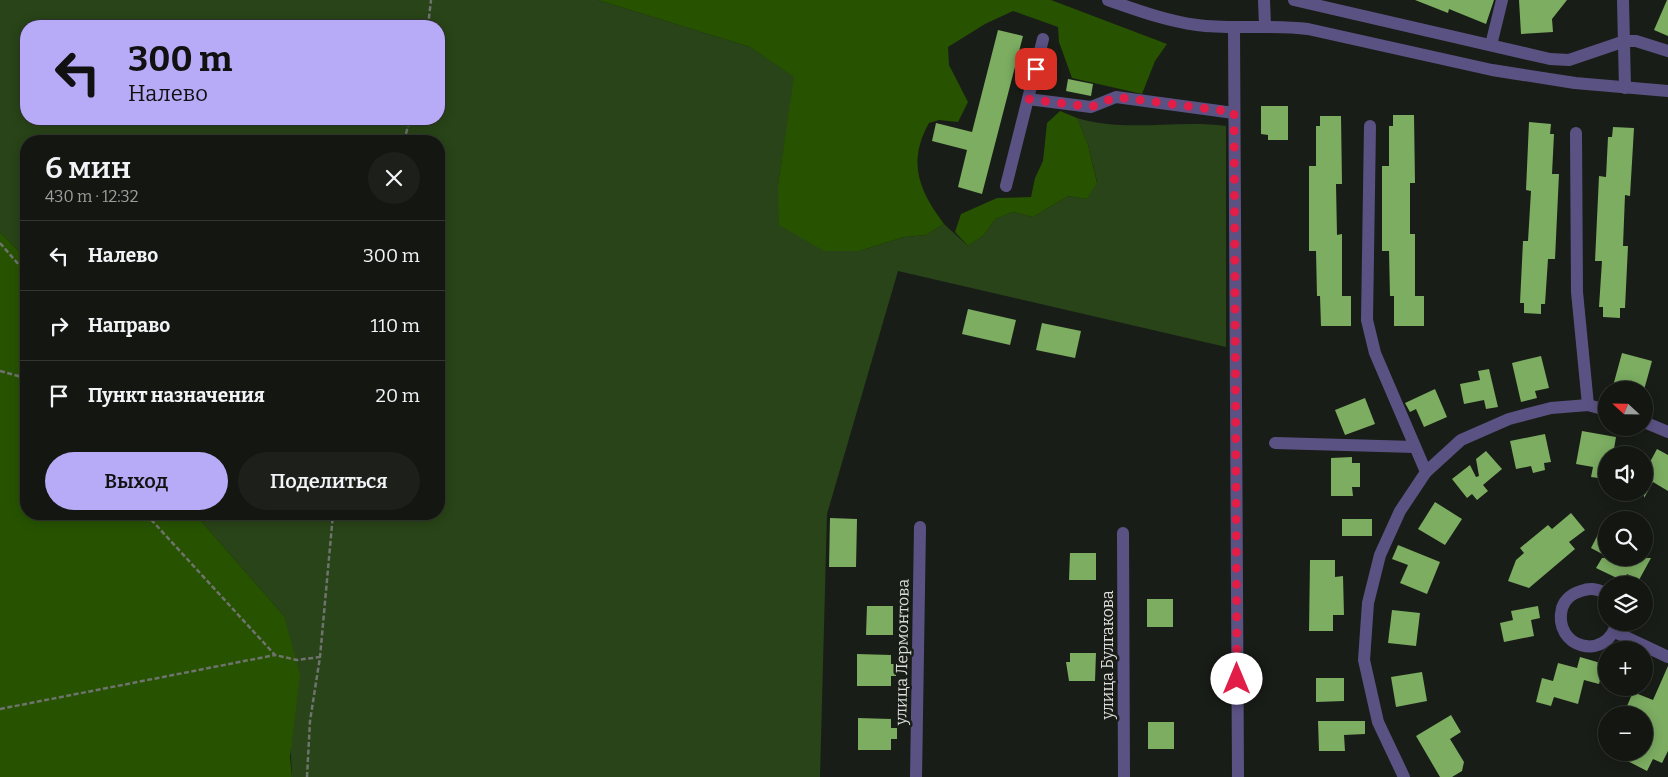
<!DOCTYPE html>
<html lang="ru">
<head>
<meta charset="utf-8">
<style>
  :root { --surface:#131611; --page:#1c1f1a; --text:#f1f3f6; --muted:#9d9f9f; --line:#323531; --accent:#b7abf7 }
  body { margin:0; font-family:Bitter,serif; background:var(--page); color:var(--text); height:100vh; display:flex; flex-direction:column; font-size:19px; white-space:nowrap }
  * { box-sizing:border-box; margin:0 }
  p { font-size:16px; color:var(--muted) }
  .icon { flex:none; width:28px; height:28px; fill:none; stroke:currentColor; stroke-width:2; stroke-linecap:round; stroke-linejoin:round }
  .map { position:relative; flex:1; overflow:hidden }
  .sheet { position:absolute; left:20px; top:135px; width:425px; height:385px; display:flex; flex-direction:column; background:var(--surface); border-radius:20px; box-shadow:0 2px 12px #0003,0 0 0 1px var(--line) }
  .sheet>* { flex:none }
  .top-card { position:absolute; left:20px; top:20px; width:425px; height:105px; border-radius:20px; box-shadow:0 2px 12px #0003,0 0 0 1px var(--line); background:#b7abf7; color:#111; overflow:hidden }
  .needle { width:32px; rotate:292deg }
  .buttons { position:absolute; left:1598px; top:381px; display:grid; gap:10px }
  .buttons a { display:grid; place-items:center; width:55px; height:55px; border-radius:50%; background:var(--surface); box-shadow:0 2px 12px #0003,0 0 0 1px var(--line); font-size:25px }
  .pin { position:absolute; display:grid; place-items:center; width:42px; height:42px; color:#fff; margin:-21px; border-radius:10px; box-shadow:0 2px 8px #0006 }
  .me { position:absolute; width:55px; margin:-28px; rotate:0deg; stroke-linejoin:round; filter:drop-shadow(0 0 4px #0008) }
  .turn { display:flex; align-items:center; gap:18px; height:105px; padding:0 25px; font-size:22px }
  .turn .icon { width:65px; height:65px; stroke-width:2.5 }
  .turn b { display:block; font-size:35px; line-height:42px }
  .round { display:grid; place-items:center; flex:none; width:52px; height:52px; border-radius:26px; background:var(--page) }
  .overview { display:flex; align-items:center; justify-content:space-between; height:85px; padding:0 25px }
  h1 { font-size:30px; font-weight:600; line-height:38px }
  .button { display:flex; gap:10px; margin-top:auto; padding:10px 25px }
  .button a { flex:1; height:58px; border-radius:30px; background:var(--accent); color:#111; font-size:20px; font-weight:600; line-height:58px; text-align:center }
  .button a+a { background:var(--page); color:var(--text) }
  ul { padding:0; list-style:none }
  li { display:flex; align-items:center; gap:15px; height:70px; padding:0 25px; border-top:1px solid var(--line) }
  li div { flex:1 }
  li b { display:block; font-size:19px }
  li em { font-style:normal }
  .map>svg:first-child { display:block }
</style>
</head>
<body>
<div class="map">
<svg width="1668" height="777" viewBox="0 0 1668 777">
  <rect width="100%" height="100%" fill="#191d17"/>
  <path fill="#294418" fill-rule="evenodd" d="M0,0H598L750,47L795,77L778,185L859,251L904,237L926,235L944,224L968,246L984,235L995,219L1013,212L1033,217L1068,196L1087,199L1097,182L1088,145L1077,118C1124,133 1177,119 1226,126V347L898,271L827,514L820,777H292L284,616L195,514H439V141H26V258L0,232ZM26,26H439V119H26Z"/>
  <g fill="#275300">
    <path d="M598,0H1051L1167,44L1155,61L1142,94L1072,78L1059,42L1058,27L1013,11L985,24L948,47L949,65L968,102L958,122L939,120L929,123C907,162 919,191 944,224L926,235L904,237L859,251H824L779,225L778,185L794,77L750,47Z"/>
    <polygon points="1060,111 1077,118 1088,145 1097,183 1087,199 1068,196 1033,217 1013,212 995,219 984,235 968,246 955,232 961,214 997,198 1031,197 1035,178 1043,161 1047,123"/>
    <polygon points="0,232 26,258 26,514 195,514 284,616 300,675 290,757 292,777 0,777"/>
  </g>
  <g fill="#7cad61">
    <polygon points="1415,0 1494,0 1486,24 1449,9 1448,13"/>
    <polygon points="1519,0 1567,0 1552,19 1553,32 1521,34"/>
    <polygon points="1667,0 1668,0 1668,36 1654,30"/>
    <polygon points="998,30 1023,36 982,194 958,187 967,150 932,141 936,123 972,132"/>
    <polygon points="1068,79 1093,84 1091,96 1066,91"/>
    <polygon points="1261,106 1288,106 1288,140 1268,140 1268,135 1261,134"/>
    <polygon points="1393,115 1414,115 1415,183 1410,183 1410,234 1415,234 1415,296 1424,296 1424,326 1394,326 1394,296 1390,296 1389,251 1382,251 1382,166 1389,166 1389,126 1393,126"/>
    <polygon points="1320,116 1341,116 1342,184 1336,184 1337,235 1342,234 1342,296 1351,296 1351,326 1321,326 1320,296 1317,296 1316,251 1309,251 1309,166 1316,166 1316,126 1320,126"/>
    <polygon points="1529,122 1551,124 1550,134 1554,134 1552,174 1559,174 1555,259 1548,259 1545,304 1541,304 1541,314 1524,313 1524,303 1520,303 1523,241 1528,241 1531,191 1526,190"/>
    <polygon points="1613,127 1634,128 1630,196 1625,195 1623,246 1628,246 1625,308 1620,308 1620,318 1603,317 1603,307 1599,307 1602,261 1595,261 1599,176 1606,177 1608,137 1612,137"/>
    <polygon points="968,309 1016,320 1010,345 962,334"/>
    <polygon points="1042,323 1081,331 1075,358 1036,350"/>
    <polygon points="1622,353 1652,361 1644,390 1626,390 1613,386"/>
    <polygon points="1541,356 1549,388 1535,391 1537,398 1521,402 1512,363"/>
    <polygon points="1489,369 1498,407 1486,409 1484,400 1464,404 1460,384 1480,380 1478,371"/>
    <polygon points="1435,389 1447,417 1424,427 1416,409 1410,412 1405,403"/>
    <polygon points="1365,398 1375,424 1345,435 1335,410"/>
    <polygon points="1582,431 1616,437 1613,455 1606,455 1606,479 1591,477 1593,467 1576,464"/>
    <polygon points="1545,434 1551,462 1544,463 1545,470 1533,473 1531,466 1516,469 1510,441"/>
    <polygon points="1657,449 1668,455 1668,491 1653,482 1644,498 1644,473"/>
    <polygon points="1486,451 1502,469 1483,485 1488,491 1477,500 1472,494 1467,498 1452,479 1470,465 1476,477 1479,476 1476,459"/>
    <polygon points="1352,457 1352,463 1360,463 1360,487 1352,487 1353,496 1331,496 1331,458"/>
    <polygon points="1435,502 1462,519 1445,545 1418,529"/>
    <polygon points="1571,513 1585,530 1569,542 1575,549 1529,588 1508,581 1516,560 1524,553 1520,548 1548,525 1552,529"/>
    <polygon points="830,518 857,519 856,567 829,567"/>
    <rect x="1342" y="519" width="30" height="17"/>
    <polygon points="1606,519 1606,556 1591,548"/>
    <polygon points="1398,545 1440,562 1427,594 1400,583 1408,565 1392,559"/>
    <polygon points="1070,553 1096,553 1096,580 1069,580"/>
    <polygon points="1602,558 1651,558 1639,580 1627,574 1623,581 1596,568"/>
    <polygon points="1310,560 1335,560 1335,577 1343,576 1344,615 1333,615 1333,631 1309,631"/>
    <rect x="1147" y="599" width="26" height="28"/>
    <polygon points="867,606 893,606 893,635 866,635"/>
    <polygon points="1538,606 1540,618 1531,620 1534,636 1504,642 1500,623 1513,620 1511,611"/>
    <polygon points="1392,610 1420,613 1416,646 1388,643"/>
    <polygon points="1070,653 1096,653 1095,681 1069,681 1066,662 1070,662"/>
    <polygon points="857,654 891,655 891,664 896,664 896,676 891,676 891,686 857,686"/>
    <polygon points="1580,657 1604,664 1599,684 1584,680 1578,704 1554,697 1551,706 1536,702 1542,678 1553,681 1558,663 1577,668"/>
    <polygon points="1668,666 1668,751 1662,763 1653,759 1647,771 1610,752 1644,752 1644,713 1627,706 1633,692 1653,700"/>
    <polygon points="1422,672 1427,701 1396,707 1391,677"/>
    <polygon points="1316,678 1344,678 1344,701 1316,702"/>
    <polygon points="1451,715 1461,732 1450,739 1464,762 1462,771 1452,777 1440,777 1416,736"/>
    <polygon points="858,718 891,719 891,728 897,728 897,739 891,739 891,750 858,750"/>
    <polygon points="1318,721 1365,721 1365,734 1344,735 1345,751 1319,751"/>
    <rect x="1148" y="722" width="26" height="27"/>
  </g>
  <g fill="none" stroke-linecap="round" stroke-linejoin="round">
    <g stroke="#6f736e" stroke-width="2.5" stroke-dasharray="5 2.5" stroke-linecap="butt">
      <polyline points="428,26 431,0"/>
      <polyline points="404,141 410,119"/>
      <polyline points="0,243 26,273"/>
      <polyline points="0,371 22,377 26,375"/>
      <polyline points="146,514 275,655 297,660 320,657"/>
      <polyline points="0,709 275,655"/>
      <polyline points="307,777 310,721 320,657 333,514"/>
    </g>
    <g stroke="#5b5284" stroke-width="12">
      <path d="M1108,0C1137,10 1166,21 1197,25C1234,30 1271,24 1308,29L1492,70L1575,83L1668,91"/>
      <polyline points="1264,0 1265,25"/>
      <polyline points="1294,0 1550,59 1569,60 1625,41 1636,41 1668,51"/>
      <polyline points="1623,0 1625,88"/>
      <polyline points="1234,28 1238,777"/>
      <polyline points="1491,45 1502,0"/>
      <polyline points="1028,99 1091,107 1116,97 1234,113"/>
      <polyline points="1370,126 1367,320 1375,353 1426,472"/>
      <polyline points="1576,133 1577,292 1588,405"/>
      <polyline points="1006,186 1043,39"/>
      <polyline points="1644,422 1668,432"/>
      <polyline points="1275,443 1415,447"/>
      <polyline points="1123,533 1124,777"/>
      <path d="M1606,595C1600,588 1589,588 1581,591C1573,593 1565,599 1562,608C1552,648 1607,663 1617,622"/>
      <polyline points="1615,632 1668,657"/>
      <polyline points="916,777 920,527"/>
      <polyline points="1404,777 1378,722 1364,660 1368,603 1380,555 1400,511 1426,472 1461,440 1509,419 1551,408 1588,405 1606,410"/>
    </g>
  </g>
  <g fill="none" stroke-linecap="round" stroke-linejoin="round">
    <polyline stroke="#e11d48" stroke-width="9" stroke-dasharray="0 16.2" points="1036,69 1028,99 1091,107 1116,97 1234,112 1237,679"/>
  </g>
  <g text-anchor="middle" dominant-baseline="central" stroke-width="5" stroke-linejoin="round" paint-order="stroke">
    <g font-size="16" fill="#dbddda" stroke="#191d17">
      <text transform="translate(902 652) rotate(-89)">улица Лермонтова</text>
      <text transform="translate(1107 655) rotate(-90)">улица Булгакова</text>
    </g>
  </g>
</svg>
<div class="buttons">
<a><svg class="needle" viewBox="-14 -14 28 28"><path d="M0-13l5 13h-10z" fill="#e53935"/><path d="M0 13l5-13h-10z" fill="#9d9f9f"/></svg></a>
<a><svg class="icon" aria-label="sound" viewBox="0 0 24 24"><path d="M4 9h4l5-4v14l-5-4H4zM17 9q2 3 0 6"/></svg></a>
<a><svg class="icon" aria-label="search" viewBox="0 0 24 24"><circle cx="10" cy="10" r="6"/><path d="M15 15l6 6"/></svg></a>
<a><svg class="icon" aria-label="layers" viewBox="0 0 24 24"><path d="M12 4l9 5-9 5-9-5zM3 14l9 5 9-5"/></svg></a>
<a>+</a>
<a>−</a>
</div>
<div class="pin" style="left:1036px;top:69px;background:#d93025"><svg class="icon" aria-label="arrive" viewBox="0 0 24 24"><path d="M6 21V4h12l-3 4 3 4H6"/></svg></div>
<svg class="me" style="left:1237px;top:679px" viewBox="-20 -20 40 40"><circle r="19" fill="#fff"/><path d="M0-13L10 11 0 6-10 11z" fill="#e11d48"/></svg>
<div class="top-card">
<div class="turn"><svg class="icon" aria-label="left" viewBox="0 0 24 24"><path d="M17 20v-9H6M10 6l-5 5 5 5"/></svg><div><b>300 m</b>Налево</div></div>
</div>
<section class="sheet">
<div class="overview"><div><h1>6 мин</h1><p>430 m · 12:32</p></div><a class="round"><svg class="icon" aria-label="close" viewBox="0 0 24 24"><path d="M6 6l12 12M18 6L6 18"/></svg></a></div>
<ul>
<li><svg class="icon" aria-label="left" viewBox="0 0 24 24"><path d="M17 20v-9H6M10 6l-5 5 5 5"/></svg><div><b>Налево</b></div><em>300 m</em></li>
<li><svg class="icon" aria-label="right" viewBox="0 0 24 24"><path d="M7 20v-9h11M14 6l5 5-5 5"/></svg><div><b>Направо</b></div><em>110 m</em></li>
<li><svg class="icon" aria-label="arrive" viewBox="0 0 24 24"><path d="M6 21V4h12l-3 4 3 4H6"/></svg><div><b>Пункт назначения</b></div><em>20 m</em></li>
</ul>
<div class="button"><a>Выход</a><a>Поделиться</a></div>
</section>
</div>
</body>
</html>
